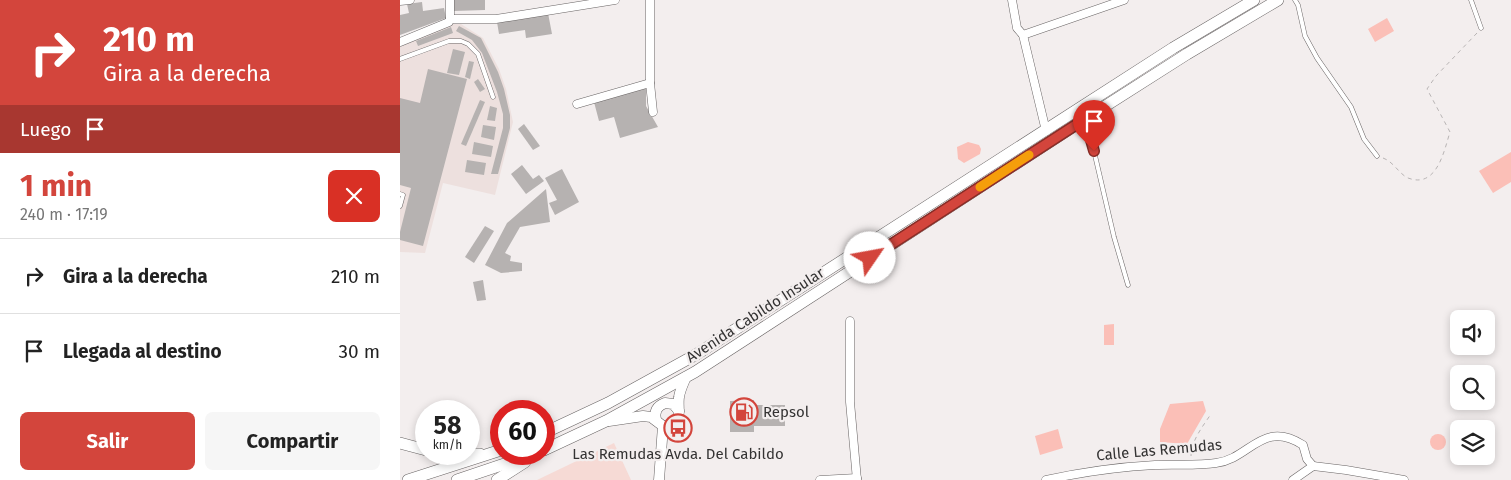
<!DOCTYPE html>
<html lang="es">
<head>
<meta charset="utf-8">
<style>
  :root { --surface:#fff; --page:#f6f6f6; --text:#222; --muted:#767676; --line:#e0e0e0; --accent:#d3453c }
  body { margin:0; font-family:"Fira Sans",sans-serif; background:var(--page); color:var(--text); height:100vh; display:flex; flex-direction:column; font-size:19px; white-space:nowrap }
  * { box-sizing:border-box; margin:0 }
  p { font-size:16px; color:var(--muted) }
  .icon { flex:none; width:28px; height:28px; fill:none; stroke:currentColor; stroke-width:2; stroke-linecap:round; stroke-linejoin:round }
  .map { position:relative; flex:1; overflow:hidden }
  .drawer { display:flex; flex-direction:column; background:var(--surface); width:400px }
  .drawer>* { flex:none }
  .banner { background:#d3453c; color:#fff; overflow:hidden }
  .controls { position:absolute; left:1050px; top:310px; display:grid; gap:10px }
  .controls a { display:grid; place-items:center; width:45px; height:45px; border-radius:8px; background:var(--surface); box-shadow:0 2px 8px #0003; font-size:25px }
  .speed { position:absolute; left:15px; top:400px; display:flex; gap:10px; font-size:25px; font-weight:700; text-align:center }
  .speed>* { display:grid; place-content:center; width:65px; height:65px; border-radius:50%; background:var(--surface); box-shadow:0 2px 8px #0003; line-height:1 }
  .speed small { font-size:12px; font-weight:400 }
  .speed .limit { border:8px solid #d22; background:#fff; color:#111 }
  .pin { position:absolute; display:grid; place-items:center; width:42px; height:42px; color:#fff; margin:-51px -21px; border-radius:50% 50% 50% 0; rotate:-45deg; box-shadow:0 0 5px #0007 }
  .pin .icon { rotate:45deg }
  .me { position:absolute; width:55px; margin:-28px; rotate:57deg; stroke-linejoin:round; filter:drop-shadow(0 0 4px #0008) }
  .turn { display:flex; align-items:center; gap:18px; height:105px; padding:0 20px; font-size:22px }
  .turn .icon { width:65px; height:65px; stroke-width:2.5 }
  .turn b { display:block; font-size:35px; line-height:42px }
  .then { display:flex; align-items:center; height:48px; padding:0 20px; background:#0003; gap:10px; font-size:19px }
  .round { display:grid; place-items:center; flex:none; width:52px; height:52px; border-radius:8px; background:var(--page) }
  .overview { display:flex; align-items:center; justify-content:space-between; height:85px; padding:0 20px }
  h1 { font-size:30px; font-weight:700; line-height:38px; color:var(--accent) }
  .cta { display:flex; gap:10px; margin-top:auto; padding:10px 20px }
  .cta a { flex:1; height:58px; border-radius:8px; background:var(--accent); color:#fff; font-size:20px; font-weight:700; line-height:58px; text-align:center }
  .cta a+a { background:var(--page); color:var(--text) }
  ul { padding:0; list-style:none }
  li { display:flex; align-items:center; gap:15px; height:75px; padding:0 20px; border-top:1px solid var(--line) }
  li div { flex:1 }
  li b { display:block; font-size:19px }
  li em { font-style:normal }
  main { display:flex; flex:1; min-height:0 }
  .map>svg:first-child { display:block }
</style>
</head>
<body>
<main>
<section class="drawer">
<div class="banner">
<div class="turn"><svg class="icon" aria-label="right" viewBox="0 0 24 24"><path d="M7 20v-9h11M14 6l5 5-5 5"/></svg><div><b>210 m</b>Gira a la derecha</div></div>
<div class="then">Luego<svg class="icon" aria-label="arrive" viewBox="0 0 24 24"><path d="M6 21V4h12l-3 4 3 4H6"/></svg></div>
</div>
<div class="overview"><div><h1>1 min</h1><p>240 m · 17:19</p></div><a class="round" style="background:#d93025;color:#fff"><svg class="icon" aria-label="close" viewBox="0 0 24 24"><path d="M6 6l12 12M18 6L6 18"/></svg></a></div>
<ul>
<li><svg class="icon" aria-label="right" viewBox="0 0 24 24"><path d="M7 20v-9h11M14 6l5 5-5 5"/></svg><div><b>Gira a la derecha</b></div><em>210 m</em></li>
<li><svg class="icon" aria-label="arrive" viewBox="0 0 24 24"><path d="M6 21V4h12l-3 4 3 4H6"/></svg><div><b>Llegada al destino</b></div><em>30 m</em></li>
</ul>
<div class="cta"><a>Salir</a><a>Compartir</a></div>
</section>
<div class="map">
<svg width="1111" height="480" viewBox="0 0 1111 480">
  <rect width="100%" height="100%" fill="#f3eeee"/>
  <polygon fill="#ede0de" points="53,24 61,24 83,38 99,69 106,89 113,122 95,195 43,183 25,253 0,252 0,44"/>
  <polygon fill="#f6dad5" points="214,443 231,480 137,480"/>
  <g fill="#fbbfb7">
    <polygon points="987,18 994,31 975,42 968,29"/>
    <polygon points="568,142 579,145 581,149 580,154 564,163 558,159 557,147"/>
    <polygon points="1111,152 1111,182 1093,193 1079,171"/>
    <polygon points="714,324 714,345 704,345 704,325"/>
    <polygon points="803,401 806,411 787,444 760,442 760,429 770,404"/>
    <polygon points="658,429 663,448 640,455 635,436"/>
    <circle cx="1038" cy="442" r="8"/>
  </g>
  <g fill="#b6b2b1">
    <polygon points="53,0 85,0 85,10 54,11"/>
    <polygon points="22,2 23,11 44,8 46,18 0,35 0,15 9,13 7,4"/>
    <polygon points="148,13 152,34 126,38 125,30 99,34 97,22"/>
    <polygon points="59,26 81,38 98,72 104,89 110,115 110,128 98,174 91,174 103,128 103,114 97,92 82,53 72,40 56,31"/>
    <polygon points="51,27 53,33 18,46 16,41"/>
    <polygon points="53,49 65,52 59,75 47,73"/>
    <polygon points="69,61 74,62 70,79 65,77"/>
    <polygon points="28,69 67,79 23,246 0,240 0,232 11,188 0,185 0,98 20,103"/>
    <polygon points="78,79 85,89 80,92 74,82"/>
    <polygon points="246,87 246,106 258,127 220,138 214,117 199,121 194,102"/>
    <polygon points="80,100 85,102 66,146 61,144"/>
    <polygon points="90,106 97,108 95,121 87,120"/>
    <polygon points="124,124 140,146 133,150 118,129"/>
    <polygon points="83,125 96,127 94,140 81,137"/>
    <polygon points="74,142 93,146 91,157 72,154"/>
    <polygon points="67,160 86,163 84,175 65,172"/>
    <polygon points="122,165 133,179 139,175 144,181 126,194 111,174"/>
    <polygon points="162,169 179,202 155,215 149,203 157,200 145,178"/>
    <polygon points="146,189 150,222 120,227 105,253 111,256 110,261 122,263 122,271 101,273 85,265 107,223"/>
    <polygon points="85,226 94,231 74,263 65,257"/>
    <polygon points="83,280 86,300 77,301 73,282"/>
    <polygon points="354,400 354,405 385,405 385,426 354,426 354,432 330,432 330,401"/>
  </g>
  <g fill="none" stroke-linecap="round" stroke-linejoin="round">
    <g stroke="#686464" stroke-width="5">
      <g id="lane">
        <polyline points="895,0 898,5 905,36 917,58 951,107 964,139 977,156"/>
        <polyline points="1071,0 1081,28"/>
        <polyline points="0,59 49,41 61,41 68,44 78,54 93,97"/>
        <polyline points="686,121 690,134 714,237 728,285"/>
        <polyline points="0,194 3,195 0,206"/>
      </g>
    </g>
    <g stroke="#686464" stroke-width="9">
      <g id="street">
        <polyline points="50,0 50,19"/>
        <polyline points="250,0 250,83 253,112"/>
        <polyline points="612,0 617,28 623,35 646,131"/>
        <polyline points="0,1 10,0"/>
        <polyline points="623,35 724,0"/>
        <polyline points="0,42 49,22 50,19 96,19 215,0"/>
        <polyline points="177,104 250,83"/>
        <polyline points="450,321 450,402 457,480"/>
        <polyline points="913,466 946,470 1004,480"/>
        <polyline points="420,480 457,478"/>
        <path d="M646,480C682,472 718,467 755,465C775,464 796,466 816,463C850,459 862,419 903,445L907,459L913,466"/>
        <polyline points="893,480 913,466"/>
      </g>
    </g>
    <g stroke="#686464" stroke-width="11">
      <g id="secondary">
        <path d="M256,420C254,411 257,406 265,403L273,404L279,411"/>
        <path d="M209,421L243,416L251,417L263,426C285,428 277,409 279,397C280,390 283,384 286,377"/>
        <polyline points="259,480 263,426"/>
      </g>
    </g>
    <g stroke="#686464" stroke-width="12">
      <g id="primary">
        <polyline points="144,433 208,403 297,354 773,48 854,0"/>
        <polyline points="0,443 26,450"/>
        <polyline points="144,450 206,421 295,372 685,119 787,54 878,0"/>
        <polyline points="49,454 80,454"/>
        <polyline points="8,480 101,450"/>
        <polyline points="57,480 134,454"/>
        <polyline points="97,480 125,462"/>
      </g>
    </g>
    <g stroke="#b8b4b4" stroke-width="1" stroke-dasharray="4 4" stroke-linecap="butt">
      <path d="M983,158C994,162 999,174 1008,178C1037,189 1044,151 1050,132L1027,89L1036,76L1077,33"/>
      <path d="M791,456C791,441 803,426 811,414"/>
    </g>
    <use href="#lane" stroke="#fff" stroke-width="4"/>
    <use href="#street" stroke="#fff" stroke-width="8"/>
    <use href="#secondary" stroke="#fff" stroke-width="10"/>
    <use href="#primary" stroke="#fff" stroke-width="11"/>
  </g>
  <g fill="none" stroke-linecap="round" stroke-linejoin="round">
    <g stroke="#892d27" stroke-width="12">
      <polyline id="route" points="470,258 685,119 694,151"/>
    </g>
    <use href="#route" stroke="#d3453c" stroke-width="9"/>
    <polyline stroke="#f59e0b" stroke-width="9" points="580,187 629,155"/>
  </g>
  <defs>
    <g id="fuel-ring" transform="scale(1.4375)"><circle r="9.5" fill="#f3eeee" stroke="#d3453c" stroke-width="1.5"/><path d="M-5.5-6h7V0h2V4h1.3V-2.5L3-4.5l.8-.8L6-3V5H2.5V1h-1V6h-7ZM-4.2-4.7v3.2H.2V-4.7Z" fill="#d3453c"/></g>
    <g id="bus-ring" transform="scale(1.4375)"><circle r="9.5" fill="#f3eeee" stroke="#d3453c" stroke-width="1.5"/><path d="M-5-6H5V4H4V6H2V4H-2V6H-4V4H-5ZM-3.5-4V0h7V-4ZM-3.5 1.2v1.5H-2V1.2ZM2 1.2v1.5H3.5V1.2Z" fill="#d3453c"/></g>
  </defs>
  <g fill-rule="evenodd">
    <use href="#fuel-ring" x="344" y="412"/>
    <use href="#bus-ring" x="278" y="428"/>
  </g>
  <g text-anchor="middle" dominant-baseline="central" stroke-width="4.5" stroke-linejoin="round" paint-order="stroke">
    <g font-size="15" fill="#343333" stroke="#f3eeee">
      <text transform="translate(355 315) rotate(-33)">Avenida Cabildo Insular</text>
      <text transform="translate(759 450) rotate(-5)">Calle Las Remudas</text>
    </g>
    <g font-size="15" fill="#343333" stroke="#f3eeee" text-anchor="start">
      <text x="363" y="412">Repsol</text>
      <text x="278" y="454" text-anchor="middle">Las Remudas Avda. Del Cabildo</text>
    </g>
  </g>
</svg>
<div class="controls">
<a><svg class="icon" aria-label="sound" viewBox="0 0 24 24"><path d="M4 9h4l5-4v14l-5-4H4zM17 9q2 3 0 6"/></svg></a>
<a><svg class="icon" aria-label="search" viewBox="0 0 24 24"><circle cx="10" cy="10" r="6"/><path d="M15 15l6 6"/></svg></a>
<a><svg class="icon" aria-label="layers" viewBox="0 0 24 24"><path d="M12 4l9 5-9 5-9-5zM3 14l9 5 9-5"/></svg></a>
</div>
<div class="speed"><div>58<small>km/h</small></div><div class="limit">60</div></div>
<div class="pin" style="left:694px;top:151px;background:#d93025"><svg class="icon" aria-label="arrive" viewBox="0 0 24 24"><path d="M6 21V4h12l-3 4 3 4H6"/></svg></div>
<svg class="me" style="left:470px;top:258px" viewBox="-20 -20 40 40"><circle r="19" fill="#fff"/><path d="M0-13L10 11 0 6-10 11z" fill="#d3453c"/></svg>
</div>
</main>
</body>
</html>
